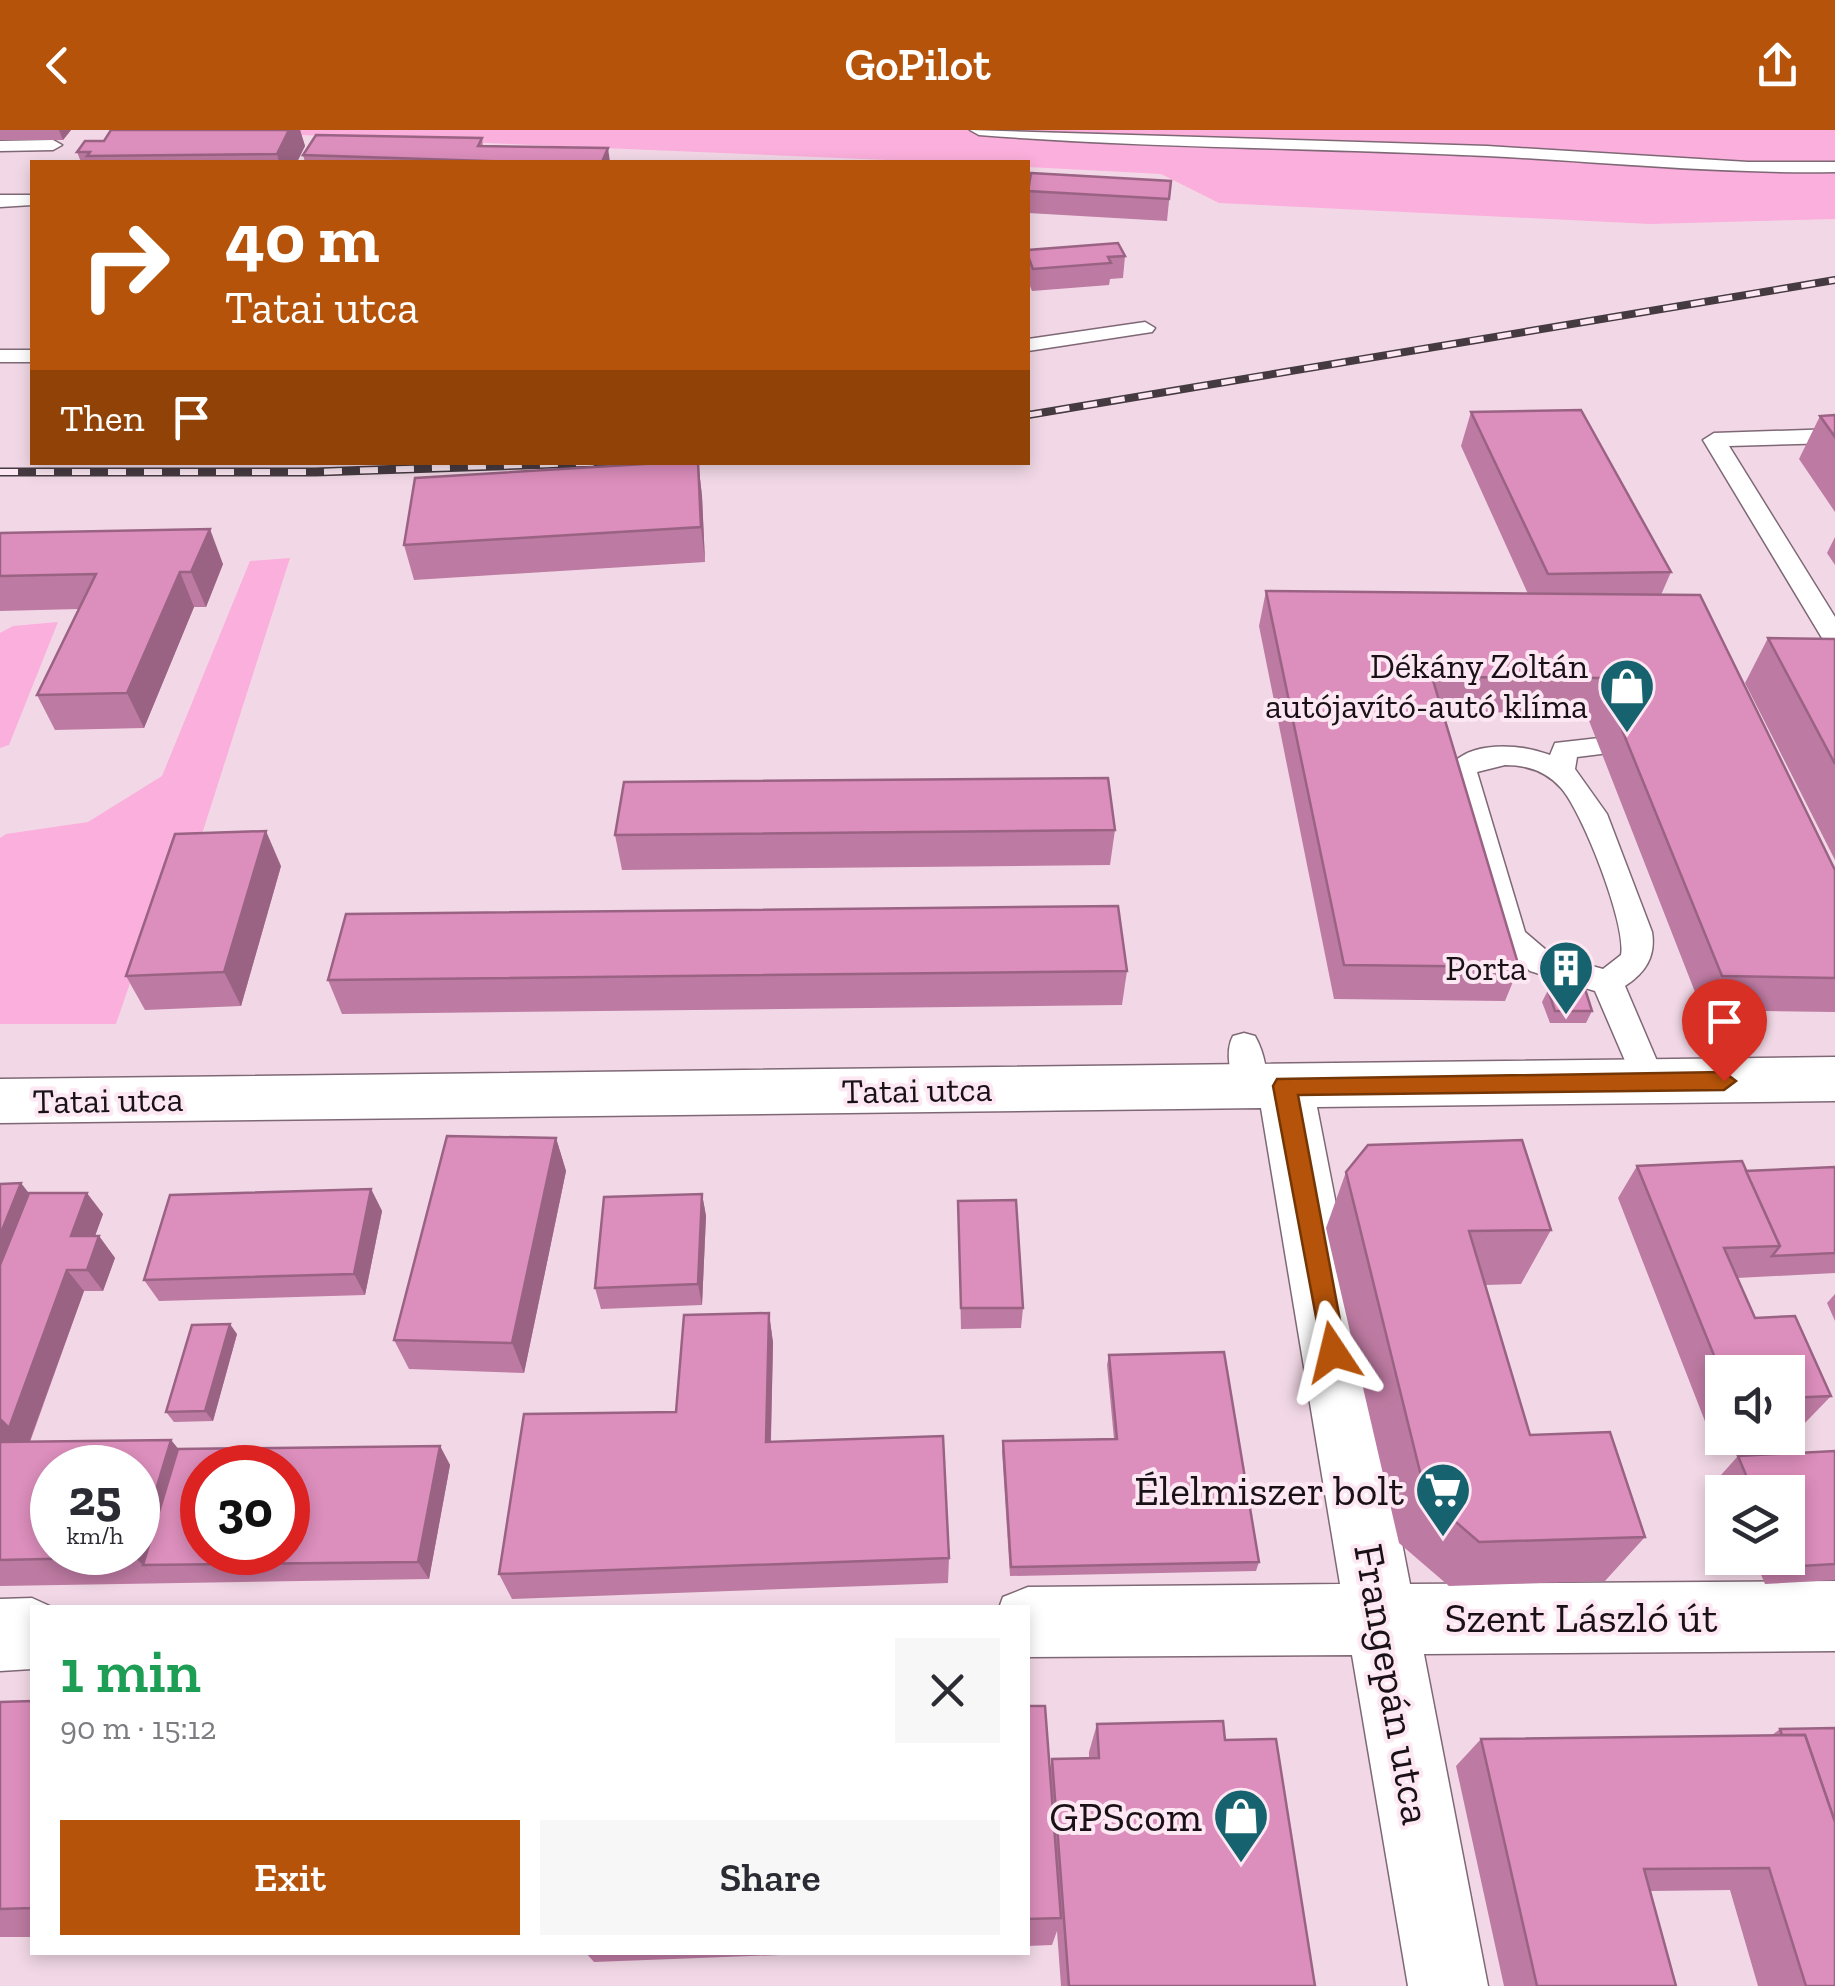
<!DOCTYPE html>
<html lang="en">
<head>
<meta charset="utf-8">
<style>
  :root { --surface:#fff; --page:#f7f7f7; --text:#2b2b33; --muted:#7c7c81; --accent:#b45309 }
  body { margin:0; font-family:"Zilla Slab",serif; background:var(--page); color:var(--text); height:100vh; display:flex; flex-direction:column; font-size:38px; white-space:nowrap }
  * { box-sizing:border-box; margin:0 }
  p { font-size:32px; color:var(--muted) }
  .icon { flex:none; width:55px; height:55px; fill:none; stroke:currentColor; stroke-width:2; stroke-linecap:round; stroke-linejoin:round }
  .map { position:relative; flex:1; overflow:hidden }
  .side { position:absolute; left:30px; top:1475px; width:1000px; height:350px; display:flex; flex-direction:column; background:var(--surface); border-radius:0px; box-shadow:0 5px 15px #0003 }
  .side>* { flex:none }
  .top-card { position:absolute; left:30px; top:30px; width:1000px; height:305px; border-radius:0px; box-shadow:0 5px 15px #0003; background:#b45309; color:#fff; overflow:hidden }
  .fabs { position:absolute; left:1705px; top:1225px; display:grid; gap:20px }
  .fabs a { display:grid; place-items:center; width:100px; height:100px; border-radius:0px; background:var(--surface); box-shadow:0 5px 15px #0003; font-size:50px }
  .speed { position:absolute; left:30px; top:1315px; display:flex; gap:20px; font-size:50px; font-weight:700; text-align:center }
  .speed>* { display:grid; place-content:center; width:130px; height:130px; border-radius:50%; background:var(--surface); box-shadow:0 5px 15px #0003; line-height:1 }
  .speed small { font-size:25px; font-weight:400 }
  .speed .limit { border:15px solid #d22; background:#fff; color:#111 }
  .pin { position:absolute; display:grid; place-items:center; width:85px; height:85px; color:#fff; margin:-102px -42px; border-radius:50% 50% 50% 0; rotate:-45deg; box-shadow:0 0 10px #0007 }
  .pin .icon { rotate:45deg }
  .me { position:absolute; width:110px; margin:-55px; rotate:350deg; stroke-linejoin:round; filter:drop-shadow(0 0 8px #0008) }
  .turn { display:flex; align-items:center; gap:35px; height:210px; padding:0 30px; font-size:45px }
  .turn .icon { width:130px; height:130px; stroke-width:2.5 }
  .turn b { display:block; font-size:70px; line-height:85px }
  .then { display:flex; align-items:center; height:95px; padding:0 30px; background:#0003; gap:20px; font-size:38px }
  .round { display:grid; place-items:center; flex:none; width:105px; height:105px; border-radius:0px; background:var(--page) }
  .summary { display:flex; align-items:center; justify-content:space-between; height:170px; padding:0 30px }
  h1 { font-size:60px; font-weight:600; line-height:75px; color:#1e9e55 }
  .primary-button { display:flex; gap:20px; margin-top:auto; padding:20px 30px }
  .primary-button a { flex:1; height:115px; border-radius:0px; background:var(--accent); color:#fff; font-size:40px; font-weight:600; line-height:115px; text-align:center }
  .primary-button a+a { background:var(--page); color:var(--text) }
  header { display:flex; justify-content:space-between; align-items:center; height:130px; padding:0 30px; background:var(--accent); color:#fff; font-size:45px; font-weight:600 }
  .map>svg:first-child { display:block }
</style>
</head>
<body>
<header><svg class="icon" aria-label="back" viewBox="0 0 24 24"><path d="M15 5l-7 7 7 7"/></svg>GoPilot<svg class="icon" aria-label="share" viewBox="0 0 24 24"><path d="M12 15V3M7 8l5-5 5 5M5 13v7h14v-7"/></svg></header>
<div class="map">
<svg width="1835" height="1856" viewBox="0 0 1835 1856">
  <rect width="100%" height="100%" fill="#f2d8e6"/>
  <g fill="#fbafdc">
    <polygon points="181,0 1835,0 1835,89 1650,94 1219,73 1161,44 1028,37 1028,32 935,32"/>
    <polygon points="290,428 202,704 168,742 116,894 0,894 0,708 6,704 88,692 162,646 250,431"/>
    <polygon points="58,492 9,615 0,618 0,503 13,496"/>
  </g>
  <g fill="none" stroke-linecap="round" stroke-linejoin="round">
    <g stroke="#7f6875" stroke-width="3">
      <g id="service">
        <path d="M970,0L1487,16L1748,32H1835V42C1718,44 1603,32 1487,26C1317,18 1148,18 979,5Z"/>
        <polygon points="0,11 53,10 62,15 53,20 0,21"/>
        <polygon points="0,65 32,65 32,75 0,77"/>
        <polygon points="1145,192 1155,198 1152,202 1028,221 1028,209"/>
        <rect x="0" y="220" width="32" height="12"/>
        <polygon points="1835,299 1835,313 1729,316 1835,487 1835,516 1822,508 1703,310 1714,303"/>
        <path d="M1599,608L1609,611L1613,617L1609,623L1577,627L1575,639L1607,684L1652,802C1656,827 1645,843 1625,856L1666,952L1662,961L1650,965L1638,961L1595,861L1530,841L1500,813L1448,639C1468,609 1521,614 1550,625L1555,613ZM1505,635C1527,635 1546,641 1561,658C1582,681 1627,795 1621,825L1603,839L1552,825L1525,802L1477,642Z"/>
        <path d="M1244,903L1255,906C1264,922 1271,950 1263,965L1251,969L1239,965C1231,950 1224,922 1233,906Z"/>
      </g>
    </g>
    <g stroke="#7f6875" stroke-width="3">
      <g id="minor">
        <polygon points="1835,927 1835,971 1317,977 1410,1454 1835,1451 1835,1521 1424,1524 1488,1856 1408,1856 1352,1525 1028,1527 1028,1478 999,1478 1003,1467 1028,1457 1340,1454 1261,978 0,993 0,949"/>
        <polygon points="32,1468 54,1478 32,1478 32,1539 0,1541 0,1469"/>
      </g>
    </g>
    <use href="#service" fill="#fff" fill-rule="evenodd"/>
    <use href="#minor" fill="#fff" fill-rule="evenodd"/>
    <g stroke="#463a41" stroke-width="8">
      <polyline id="rail-far1" points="1028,285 1835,150"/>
    </g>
    <g stroke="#463a41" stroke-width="9">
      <polyline id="rail" points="0,342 315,342 613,332"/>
    </g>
    <use href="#rail-far1" stroke="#fce7f2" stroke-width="5" stroke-dasharray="14" stroke-linecap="butt"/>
    <use href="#rail" stroke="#fce7f2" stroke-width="6" stroke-dasharray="18" stroke-linecap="butt"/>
  </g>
  <g fill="#bd7aa2">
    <polygon points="0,0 71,0 63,10 0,10"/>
    <polygon points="111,0 300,0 305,16 297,32 81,32 77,22 104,11"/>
    <polygon points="482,8 483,16 610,32 305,32 303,25"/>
    <polygon points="1171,51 1167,91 1028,83 1028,60"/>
    <polygon points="1028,120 1125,126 1123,148 1110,149 1109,155 1032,161 1028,151"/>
    <polygon points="1471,282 1671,442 1661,465 1835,740 1835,882 1702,880 1586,583 1443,582 1519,837 1505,871 1334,869 1259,496 1266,461 1528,464 1461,316"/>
    <polygon points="1835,285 1835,382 1799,329 1820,286"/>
    <polygon points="698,332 702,366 705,432 414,450 404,415"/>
    <polygon points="0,403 223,434 206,477 194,477 144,598 55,600 37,565 79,479 0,481"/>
    <polygon points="1835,407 1835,435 1827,423"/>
    <polygon points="1768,508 1835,509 1835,730 1745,553"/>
    <polygon points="1115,700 1110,735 622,740 615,705"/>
    <polygon points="281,736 241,876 145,880 126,846"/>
    <polygon points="1127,841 1122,875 342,884 328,850"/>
    <polygon points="1548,860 1592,881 1586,893 1550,893 1542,872"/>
    <polygon points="556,1008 566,1041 524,1243 409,1239 394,1210"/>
    <polygon points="1637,1036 1746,1041 1835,1037 1835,1143 1737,1148 1755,1188 1831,1266 1804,1294 1788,1295 1788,1242 1722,1242 1722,1298 1708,1299 1618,1068"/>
    <polygon points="1346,1042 1551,1100 1521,1154 1485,1155 1530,1305 1645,1407 1605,1451 1449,1456 1399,1413 1326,1098"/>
    <polygon points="0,1054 103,1084 95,1106 99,1106 115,1128 103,1161 84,1161 30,1312 171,1310 178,1319 440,1316 450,1335 429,1449 0,1456"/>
    <polygon points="371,1059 382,1081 365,1165 159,1171 144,1150"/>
    <polygon points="702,1064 706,1086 702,1175 601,1179 595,1158"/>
    <polygon points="958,1071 1023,1178 1021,1198 961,1199"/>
    <polygon points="1835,1164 1835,1191 1827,1173"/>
    <polygon points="769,1183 773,1213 771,1311 949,1428 948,1453 512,1469 499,1444 676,1282"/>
    <polygon points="237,1204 213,1291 174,1292 166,1282"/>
    <polygon points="1109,1225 1259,1432 1256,1441 1010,1446 1002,1321 1003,1311 1114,1309 1107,1235"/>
    <polygon points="1835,1321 1835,1450 1765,1454 1754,1428 1788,1428 1788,1362 1728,1362 1721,1345 1738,1326"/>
    <polygon points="32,1571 32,1807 0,1807 0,1572"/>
    <polygon points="1028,1576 1050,1639 1052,1629 1089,1628 1089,1622 1097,1594 1225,1610 1315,1856 1061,1856 1057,1801 1052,1815 1028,1816"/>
    <polygon points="1780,1599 1835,1856 1758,1856 1730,1760 1650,1761 1676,1856 1504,1856 1456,1636 1481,1609 1772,1605"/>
    <polygon points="585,1822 858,1822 594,1832"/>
  </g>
  <g fill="#9a6384">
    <polygon points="59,0 71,0 63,10"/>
    <polygon points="289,0 300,0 305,16 297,32 279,32 277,24"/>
    <polygon points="608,18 610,32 602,32"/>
    <polygon points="698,332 702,366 705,432 701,397"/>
    <polygon points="210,399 223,434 206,477 191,442"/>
    <polygon points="180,442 194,477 144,598 127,563"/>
    <polygon points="266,701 281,736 241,876 224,842"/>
    <polygon points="556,1008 566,1041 524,1243 512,1213"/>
    <polygon points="21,1053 46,1085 0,1172 0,1105"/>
    <polygon points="371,1059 382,1081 365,1165 354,1144"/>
    <polygon points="87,1063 103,1084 87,1128 71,1106"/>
    <polygon points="702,1064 706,1086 702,1175 698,1154"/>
    <polygon points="99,1106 115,1128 103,1161 87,1140"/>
    <polygon points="67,1140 84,1161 19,1340 0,1321 0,1289"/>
    <polygon points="769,1183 773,1213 770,1339 766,1312"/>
    <polygon points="230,1194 237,1204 213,1291 205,1281"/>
    <polygon points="171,1310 194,1338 143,1435 160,1453 135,1427"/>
    <polygon points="440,1316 450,1335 429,1449 418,1432"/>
  </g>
  <g fill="#dc8ebc" stroke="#9a6384" stroke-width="2.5" fill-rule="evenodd">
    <polygon points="111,0 289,0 277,24 87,26 90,22 77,22 85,11 104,11"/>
    <polygon points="316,5 482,8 478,16 608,18 602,32 515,32 303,25"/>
    <polygon points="1031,43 1171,51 1169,69 1028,61"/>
    <polygon points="1118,113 1125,126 1108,127 1111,133 1033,139 1028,126 1028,120"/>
    <polygon points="1581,280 1671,442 1548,444 1471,282"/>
    <polygon points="1835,285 1835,307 1820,286"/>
    <polygon points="677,332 698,332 701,397 404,415 415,348"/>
    <polygon points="210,399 191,442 180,442 127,563 37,565 96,444 0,446 0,403"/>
    <polygon points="1266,461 1700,465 1835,740 1835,848 1722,846 1601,548 1432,547 1519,837 1344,835"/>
    <polygon points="1768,508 1835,509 1835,634"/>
    <polygon points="1108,648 1115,700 615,705 624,652"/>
    <polygon points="266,701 224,842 126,846 175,704"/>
    <polygon points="1118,776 1127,841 328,850 346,784"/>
    <polygon points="1585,859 1592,881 1555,881 1548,860"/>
    <polygon points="447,1006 556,1008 512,1213 394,1210"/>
    <polygon points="1522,1010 1551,1100 1469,1101 1530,1305 1610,1302 1645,1407 1479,1412 1426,1366 1346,1042 1368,1015"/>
    <polygon points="1742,1031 1780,1116 1724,1118 1755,1188 1795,1186 1831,1266 1788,1268 1788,1242 1722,1242 1722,1245 1637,1036"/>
    <polygon points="1835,1037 1835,1123 1772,1126 1780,1116 1746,1041"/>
    <polygon points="21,1053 0,1105 0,1054"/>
    <polygon points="371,1059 354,1144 144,1150 170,1065"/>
    <polygon points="29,1063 87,1063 71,1106 99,1106 87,1140 67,1140 9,1298 0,1289 0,1135"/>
    <polygon points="702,1064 698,1154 595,1158 604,1067"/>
    <polygon points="1016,1070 1023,1178 961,1178 958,1071"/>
    <polygon points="769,1183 766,1312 943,1306 949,1428 499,1444 524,1284 676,1282 684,1185"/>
    <polygon points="230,1194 205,1281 166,1282 192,1195"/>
    <polygon points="1224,1222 1259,1432 1011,1437 1003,1311 1117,1309 1109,1225"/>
    <polygon points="171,1310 138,1419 138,1338 52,1338 52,1422 137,1422 135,1427 0,1430 0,1312"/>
    <path d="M440,1316L418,1432L143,1435L178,1319ZM202,1338H288V1422H202Z"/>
    <polygon points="1835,1321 1835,1434 1784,1437 1780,1428 1788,1428 1788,1362 1753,1362 1738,1326"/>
    <polygon points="32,1571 32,1778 0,1779 0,1572"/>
    <polygon points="1028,1576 1045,1576 1061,1788 1028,1789"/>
    <polygon points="1223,1591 1225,1610 1276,1609 1315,1856 1069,1856 1052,1629 1099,1628 1097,1594"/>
    <polygon points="1835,1598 1835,1692 1805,1605 1782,1605 1780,1599"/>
    <polygon points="1805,1605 1835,1692 1835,1856 1806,1856 1769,1738 1644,1739 1676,1856 1537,1856 1481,1609"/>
  </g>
  <polygon fill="#b45309" stroke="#753606" stroke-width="2.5" points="1724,942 1736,951 1724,960 1298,965 1346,1222 1342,1230 1333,1233 1324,1230 1273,956 1277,949"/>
  <defs>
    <g id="shop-pin" transform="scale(2.875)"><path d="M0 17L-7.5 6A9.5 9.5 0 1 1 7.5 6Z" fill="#16626e" stroke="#fce7f2"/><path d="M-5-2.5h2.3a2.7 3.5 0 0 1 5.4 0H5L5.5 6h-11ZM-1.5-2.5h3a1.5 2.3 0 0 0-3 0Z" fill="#fff"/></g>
    <g id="building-pin" transform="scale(2.875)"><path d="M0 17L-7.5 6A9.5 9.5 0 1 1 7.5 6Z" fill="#16626e" stroke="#fce7f2"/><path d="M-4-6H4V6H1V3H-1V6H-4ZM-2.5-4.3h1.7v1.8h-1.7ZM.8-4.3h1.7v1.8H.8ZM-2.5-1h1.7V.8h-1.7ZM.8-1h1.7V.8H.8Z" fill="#fff"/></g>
    <g id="supermarket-pin" transform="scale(2.875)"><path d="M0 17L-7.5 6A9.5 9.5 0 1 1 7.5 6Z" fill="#16626e" stroke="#fce7f2"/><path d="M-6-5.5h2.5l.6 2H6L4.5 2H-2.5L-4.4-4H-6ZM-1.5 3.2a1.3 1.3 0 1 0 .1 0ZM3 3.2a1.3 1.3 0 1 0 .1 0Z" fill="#fff"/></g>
  </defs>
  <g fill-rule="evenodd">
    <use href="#shop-pin" x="1627" y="556"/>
    <use href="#building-pin" x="1566" y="838"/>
    <use href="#supermarket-pin" x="1443" y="1360"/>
    <use href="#shop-pin" x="1241" y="1686"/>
  </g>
  <g text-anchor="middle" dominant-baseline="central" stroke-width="8" stroke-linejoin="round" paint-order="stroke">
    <g font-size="35" fill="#191116" stroke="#fce7f2" text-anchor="end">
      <text x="1588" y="536">Dékány Zoltán<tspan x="1588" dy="40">autójavító-autó klíma</tspan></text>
      <text x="1527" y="838">Porta</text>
    </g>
    <g font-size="35" fill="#191116" stroke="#fce7f2">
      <text transform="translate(917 960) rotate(-1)">Tatai utca</text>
      <text transform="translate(108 970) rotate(-1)">Tatai utca</text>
    </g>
    <g font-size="42" fill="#191116" stroke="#fce7f2" text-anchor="end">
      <text x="1404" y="1360">Élelmiszer bolt</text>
      <text x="1202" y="1686">GPScom</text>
    </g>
    <g font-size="42" fill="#191116" stroke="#fce7f2">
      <text x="1581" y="1487">Szent László út</text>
      <text transform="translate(1393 1554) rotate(80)">Frangepán utca</text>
    </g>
  </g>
</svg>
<div class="fabs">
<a><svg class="icon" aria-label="sound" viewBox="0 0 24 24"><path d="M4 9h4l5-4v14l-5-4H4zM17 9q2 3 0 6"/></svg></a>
<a><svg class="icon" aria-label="layers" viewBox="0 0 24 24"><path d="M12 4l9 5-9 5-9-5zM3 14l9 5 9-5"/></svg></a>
</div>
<div class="speed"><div>25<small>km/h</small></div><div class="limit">30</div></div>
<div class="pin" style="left:1724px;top:951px;background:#d93025"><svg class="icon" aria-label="arrive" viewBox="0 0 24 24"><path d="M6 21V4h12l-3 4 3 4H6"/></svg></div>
<svg class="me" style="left:1333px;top:1222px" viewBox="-20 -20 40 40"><path d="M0-17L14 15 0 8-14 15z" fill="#b45309" stroke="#fff" stroke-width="4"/></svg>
<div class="top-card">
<div class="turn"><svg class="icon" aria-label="right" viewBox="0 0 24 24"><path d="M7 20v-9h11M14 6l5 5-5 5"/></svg><div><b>40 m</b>Tatai utca</div></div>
<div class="then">Then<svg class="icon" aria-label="arrive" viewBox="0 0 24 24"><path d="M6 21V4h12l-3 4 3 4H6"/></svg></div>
</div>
<section class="side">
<div class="summary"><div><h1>1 min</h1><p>90 m · 15:12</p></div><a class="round"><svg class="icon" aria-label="close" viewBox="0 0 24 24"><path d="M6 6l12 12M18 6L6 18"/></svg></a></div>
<div class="primary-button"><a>Exit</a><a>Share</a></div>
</section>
</div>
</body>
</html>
